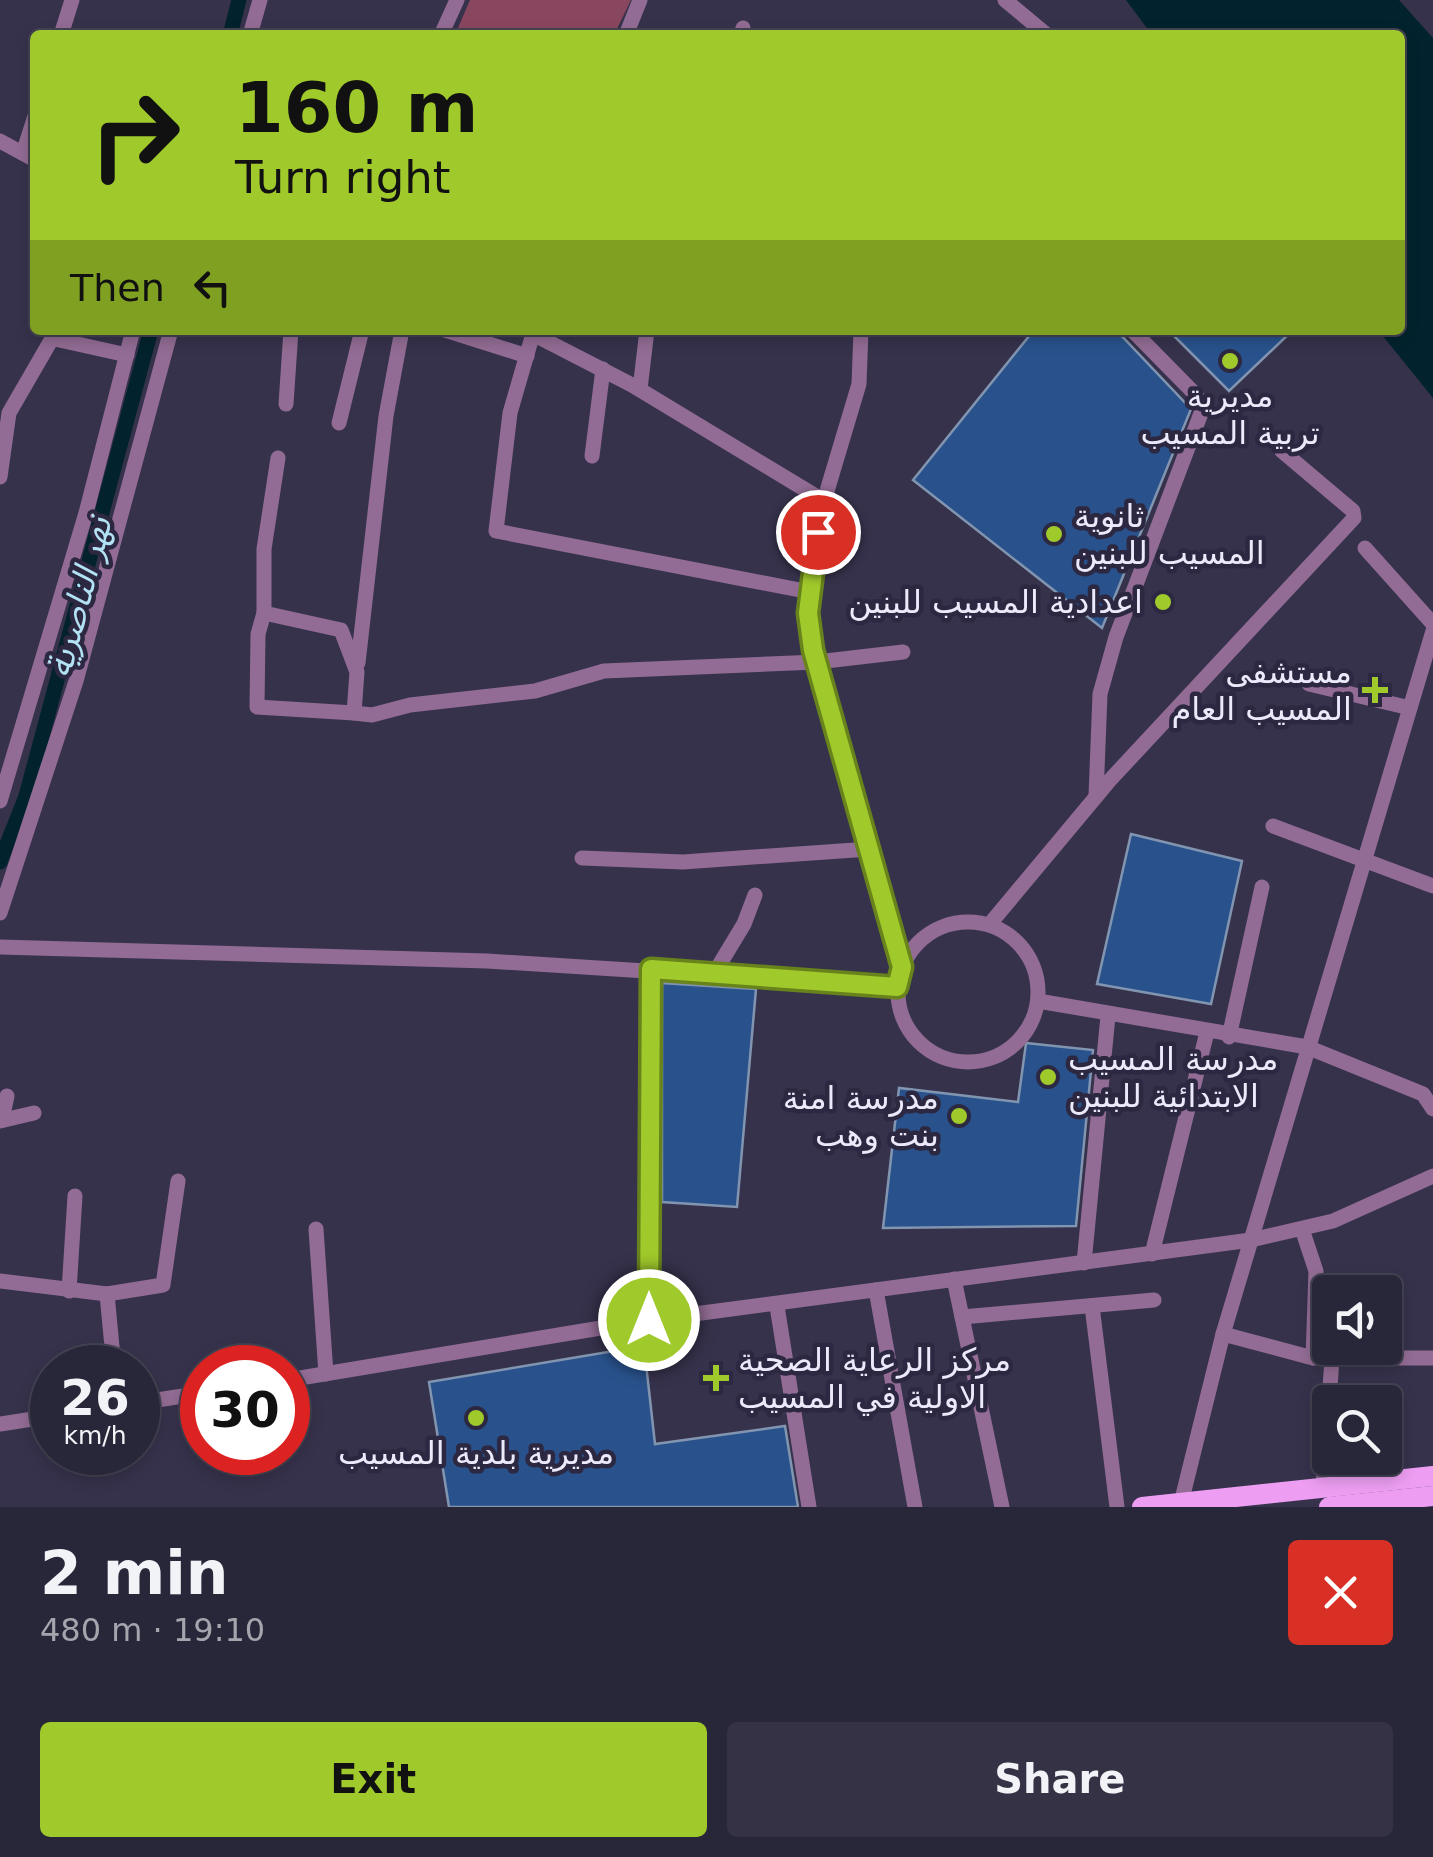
<!DOCTYPE html>
<html lang="en">
<head>
<meta charset="utf-8">
<style>
  :root { --surface:#282639; --page:#343244; --text:#f1f3f6; --muted:#a5a5ae; --line:#444353; --accent:#a0c92b }
  body { margin:0; font-family:"DejaVu Sans","Noto Sans Arabic",sans-serif; background:var(--page); color:var(--text); height:100vh; display:flex; flex-direction:column; font-size:38px; white-space:nowrap }
  * { box-sizing:border-box; margin:0 }
  p { font-size:32px; color:var(--muted) }
  .icon { flex:none; width:55px; height:55px; fill:none; stroke:currentColor; stroke-width:2; stroke-linecap:round; stroke-linejoin:round }
  .map { position:relative; height:1507px; overflow:hidden }
  .side { display:flex; flex-direction:column; background:var(--surface); flex:1 }
  .side>* { flex:none }
  .banner { position:absolute; left:30px; top:30px; width:1375px; height:305px; border-radius:10px; box-shadow:0 5px 15px #0003,0 0 0 2px var(--line); background:#a0c92b; color:#111; overflow:hidden }
  .fabs { position:absolute; left:1312px; top:1275px; display:grid; gap:20px }
  .fabs a { display:grid; place-items:center; width:90px; height:90px; border-radius:10px; background:var(--surface); box-shadow:0 5px 15px #0003,0 0 0 2px var(--line); font-size:50px }
  .speed { position:absolute; left:30px; top:1345px; display:flex; gap:20px; font-size:50px; font-weight:700; text-align:center }
  .speed>* { display:grid; place-content:center; width:130px; height:130px; border-radius:50%; background:var(--surface); box-shadow:0 5px 15px #0003,0 0 0 2px var(--line); line-height:1 }
  .speed small { font-size:25px; font-weight:400 }
  .speed .limit { border:15px solid #d22; background:#fff; color:#111 }
  .pin { position:absolute; display:grid; place-items:center; width:85px; height:85px; color:#fff; margin:-42px; border:5px solid #fff; border-radius:50%; box-shadow:0 2px 10px #0007 }
  .me { position:absolute; width:110px; margin:-55px; rotate:0deg; stroke-linejoin:round; filter:drop-shadow(0 0 8px #0008) }
  .turn { display:flex; align-items:center; gap:35px; height:210px; padding:0 40px; font-size:45px }
  .turn .icon { width:130px; height:130px; stroke-width:2.5 }
  .turn b { display:block; font-size:70px; line-height:85px }
  .then { display:flex; align-items:center; height:95px; padding:0 40px; background:#0003; gap:20px; font-size:38px }
  .round { display:grid; place-items:center; flex:none; width:105px; height:105px; border-radius:10px; background:var(--page) }
  .headline { display:flex; align-items:center; justify-content:space-between; height:170px; padding:0 40px }
  h1 { font-size:60px; font-weight:700; line-height:75px }
  .button { display:flex; gap:20px; margin-top:auto; padding:20px 40px }
  .button a { flex:1; height:115px; border-radius:10px; background:var(--accent); color:#111; font-size:40px; font-weight:700; line-height:115px; text-align:center }
  .button a+a { background:var(--page); color:var(--text) }
  .map>svg:first-child { display:block }
</style>
</head>
<body>
<div class="map">
<svg width="1433" height="1507" viewBox="0 0 1433 1507">
  <rect width="100%" height="100%" fill="#36324c"/>
  <polygon fill="#89475f" points="470,0 631,0 614,35 455,35"/>
  <polygon fill="#02232d" points="1126,0 1399,0 1433,38 1433,398 1378,330 1400,330 1400,35 1152,35"/>
  <g fill="none" stroke-linecap="round" stroke-linejoin="round">
    <g stroke="#02232d" stroke-width="15">
      <polyline points="230,35 239,0"/>
      <polyline points="0,862 26,796 151,330"/>
    </g>
  </g>
  <g fill="#29528c" stroke="#8295b0" stroke-width="2.5">
    <polygon points="1034,330 1116,330 1191,409 1102,628 913,480"/>
    <polygon points="1168,330 1293,330 1229,391"/>
    <polygon points="1131,834 1242,861 1211,1004 1097,984"/>
    <polygon points="662,983 756,989 737,1207 662,1202"/>
    <polygon points="1026,1043 1093,1050 1076,1226 883,1228 899,1088 1018,1102"/>
    <polygon points="644,1346 655,1444 785,1426 798,1507 449,1507 429,1382"/>
  </g>
  <g fill="none" stroke-linecap="round" stroke-linejoin="round">
    <g stroke="#926c94" stroke-width="15">
      <polyline points="1005,0 1047,35"/>
      <polyline points="61,35 72,0"/>
      <polyline points="250,35 260,0"/>
      <polyline points="441,35 457,0"/>
      <polyline points="626,35 640,0"/>
      <polyline points="741,35 743,28"/>
      <polyline points="0,141 35,160"/>
      <polyline points="23,153 35,116"/>
      <polyline points="445,330 527,356"/>
      <polyline points="534,330 510,413 496,531 810,592"/>
      <polyline points="861,330 859,384 824,501 812,563 809,613 813,650 902,967"/>
      <polyline points="533,334 632,385 824,501"/>
      <polyline points="55,339 127,355"/>
      <polyline points="640,389 647,330"/>
      <polyline points="286,404 291,330"/>
      <polyline points="339,423 362,330"/>
      <polyline points="592,456 603,369"/>
      <polyline points="278,458 264,549 264,613 341,630 357,672 354,713 372,715 410,705 535,691 604,671 817,662 903,652"/>
      <polyline points="0,477 9,413 57,330"/>
      <polyline points="1365,548 1433,624"/>
      <polyline points="264,613 258,634 257,707 354,713"/>
      <polyline points="358,663 386,416 402,330"/>
      <polyline points="1309,684 1410,708"/>
      <polyline points="1096,796 1100,694 1116,637 1203,408 1196,395 1132,330"/>
      <polyline points="0,801 86,513 133,330"/>
      <polyline points="1273,826 1433,886"/>
      <polyline points="582,858 683,862 869,849"/>
      <polyline points="0,913 76,681 171,330"/>
      <circle cx="968" cy="992" r="70"/>
      <polyline points="989,925 1110,780 1354,518 1353,511 1282,451"/>
      <polyline points="0,947 487,961 897,987"/>
      <polyline points="715,972 744,924 755,895"/>
      <polyline points="1038,1001 1307,1047 1423,1094 1433,1109"/>
      <polyline points="1229,1037 1262,887"/>
      <polyline points="2,1120 7,1096"/>
      <polyline points="0,1121 34,1113"/>
      <polyline points="316,1229 326,1374"/>
      <polyline points="1302,1229 1316,1271 1313,1358"/>
      <polyline points="1152,1254 1207,1032"/>
      <polyline points="1084,1263 1108,1016"/>
      <polyline points="954,1279 1002,1507"/>
      <polyline points="0,1281 107,1294 163,1285 178,1181"/>
      <polyline points="876,1290 915,1507"/>
      <polyline points="69,1291 75,1196"/>
      <polyline points="107,1294 114,1368"/>
      <polyline points="777,1306 809,1507"/>
      <polyline points="1092,1306 1117,1507"/>
      <polyline points="962,1317 1154,1300"/>
      <polyline points="649,1320 651,969"/>
      <polyline points="1223,1334 1313,1358 1433,1358"/>
      <polyline points="288,1380 649,1320 1251,1240 1333,1221 1433,1176"/>
      <polyline points="138,1403 202,1393"/>
      <polyline points="0,1424 52,1416"/>
      <polyline points="1323,1487 1332,1359"/>
      <polyline points="1180,1507 1223,1334 1433,631"/>
    </g>
    <g stroke="#ed9ef2" stroke-width="20">
      <polyline points="1142,1507 1433,1476"/>
      <polyline points="1329,1507 1433,1496"/>
    </g>
  </g>
  <g fill="none" stroke-linecap="round" stroke-linejoin="round">
    <g stroke="#68831c" stroke-width="25">
      <polyline id="route" points="649,1320 651,969 897,987 902,967 813,650 808,613 818,532"/>
    </g>
    <use href="#route" stroke="#a0c92b" stroke-width="18"/>
  </g>
  <g fill="#a0c92b" stroke="#2c2841" stroke-width="4">
    <circle cx="1230" cy="361" r="10"/>
    <circle cx="1054" cy="534" r="10"/>
    <circle cx="1163" cy="602" r="10"/>
    <path d="M1370 675h10v10h10v10h-10v10h-10v-10h-10v-10h10z"/>
    <circle cx="1048" cy="1077" r="10"/>
    <circle cx="959" cy="1116" r="10"/>
    <path d="M711 1363h10v10h10v10h-10v10h-10v-10h-10v-10h10z"/>
    <circle cx="476" cy="1418" r="10"/>
  </g>
  <g text-anchor="middle" dominant-baseline="central" stroke-width="9" stroke-linejoin="round" paint-order="stroke">
    <g font-size="32" fill="#ebe9fa" stroke="#2c2841" text-anchor="start">
      <text x="1230" y="396" text-anchor="middle">مديرية<tspan x="1230" dy="37">تربية المسيب</tspan></text>
      <text x="1074" y="516">ثانوية<tspan x="1074" dy="37">المسيب للبنين</tspan></text>
      <text x="1143" y="602" text-anchor="end">اعدادية المسيب للبنين</text>
      <text x="1352" y="672" text-anchor="end">مستشفى<tspan x="1352" dy="37">المسيب العام</tspan></text>
      <text x="1068" y="1059">مدرسة المسيب<tspan x="1068" dy="37">الابتدائية للبنين</tspan></text>
      <text x="939" y="1098" text-anchor="end">مدرسة امنة<tspan x="939" dy="37">بنت وهب</tspan></text>
      <text x="738" y="1360">مركز الرعاية الصحية<tspan x="738" dy="37">الاولية في المسيب</tspan></text>
      <text x="476" y="1453" text-anchor="middle">مديرية بلدية المسيب</text>
    </g>
    <g font-size="35" font-style="italic" fill="#b3e2f4" stroke="#2c2841">
      <text transform="translate(79 597) rotate(-75)">نهر الناصرية</text>
    </g>
  </g>
</svg>
<div class="fabs">
<a><svg class="icon" aria-label="sound" viewBox="0 0 24 24"><path d="M4 9h4l5-4v14l-5-4H4zM17 9q2 3 0 6"/></svg></a>
<a><svg class="icon" aria-label="search" viewBox="0 0 24 24"><circle cx="10" cy="10" r="6"/><path d="M15 15l6 6"/></svg></a>
</div>
<div class="speed"><div>26<small>km/h</small></div><div class="limit">30</div></div>
<div class="pin" style="left:818px;top:532px;background:#d93025"><svg class="icon" aria-label="arrive" viewBox="0 0 24 24"><path d="M6 21V4h12l-3 4 3 4H6"/></svg></div>
<svg class="me" style="left:649px;top:1320px" viewBox="-20 -20 40 40"><circle r="17" fill="#a0c92b" stroke="#fff" stroke-width="3"/><path d="M0-11L8 9 0 5-8 9z" fill="#fff"/></svg>
<div class="banner">
<div class="turn"><svg class="icon" aria-label="right" viewBox="0 0 24 24"><path d="M7 20v-9h11M14 6l5 5-5 5"/></svg><div><b>160 m</b>Turn right</div></div>
<div class="then">Then<svg class="icon" aria-label="left" viewBox="0 0 24 24"><path d="M17 20v-9H6M10 6l-5 5 5 5"/></svg></div>
</div>
</div>
<section class="side">
<div class="headline"><div><h1>2 min</h1><p>480 m · 19:10</p></div><a class="round" style="background:#d93025;color:#fff"><svg class="icon" aria-label="close" viewBox="0 0 24 24"><path d="M6 6l12 12M18 6L6 18"/></svg></a></div>
<div class="button"><a>Exit</a><a>Share</a></div>
</section>
</body>
</html>
